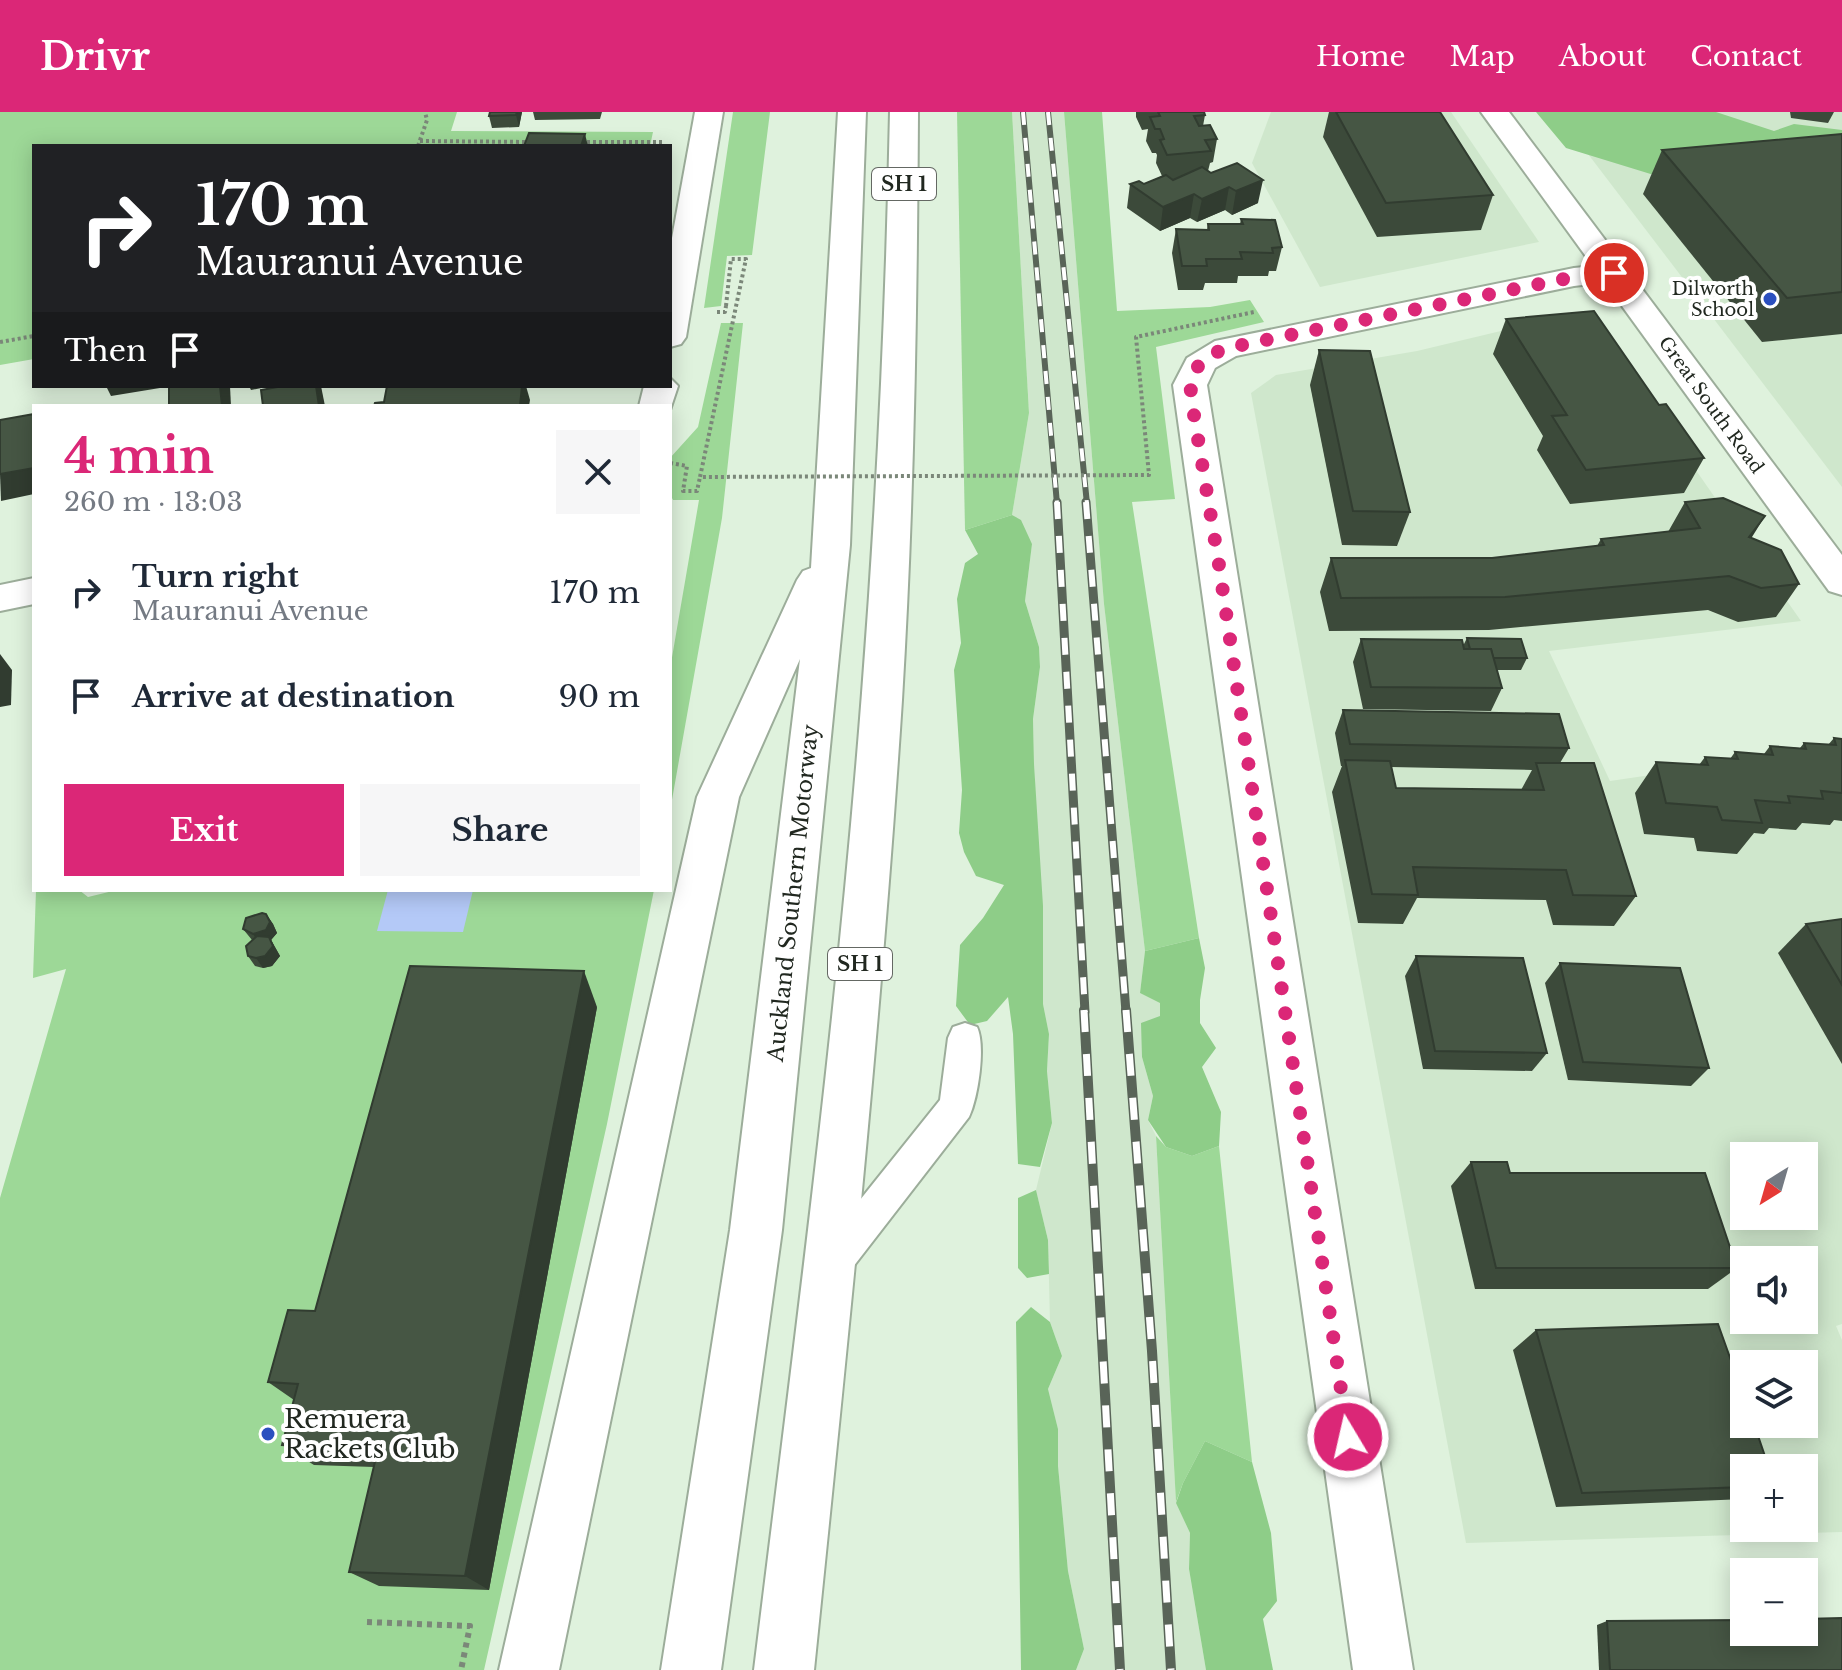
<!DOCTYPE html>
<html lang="en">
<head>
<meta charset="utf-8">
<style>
  :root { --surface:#fff; --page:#f6f6f7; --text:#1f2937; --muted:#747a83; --accent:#db2777 }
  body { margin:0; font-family:"Libre Baskerville",serif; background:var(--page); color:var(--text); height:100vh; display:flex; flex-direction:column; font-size:30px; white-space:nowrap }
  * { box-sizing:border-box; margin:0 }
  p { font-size:26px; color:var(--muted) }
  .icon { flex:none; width:44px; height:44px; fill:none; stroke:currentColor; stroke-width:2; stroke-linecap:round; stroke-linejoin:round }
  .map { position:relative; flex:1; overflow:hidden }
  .sheet { position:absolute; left:32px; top:292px; width:640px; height:488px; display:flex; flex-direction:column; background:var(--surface); border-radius:0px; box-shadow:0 4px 20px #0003 }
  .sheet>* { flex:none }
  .hud { position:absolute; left:32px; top:32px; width:640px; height:244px; border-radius:0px; box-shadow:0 4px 20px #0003; background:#202124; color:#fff; overflow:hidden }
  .needle { width:52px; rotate:217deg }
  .controls { position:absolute; left:1730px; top:1030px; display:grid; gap:16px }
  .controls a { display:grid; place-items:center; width:88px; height:88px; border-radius:0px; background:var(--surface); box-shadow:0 4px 20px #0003; font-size:40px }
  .pin { position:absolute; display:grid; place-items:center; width:68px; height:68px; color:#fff; margin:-34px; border:4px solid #fff; border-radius:50%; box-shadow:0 2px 8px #0007 }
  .me { position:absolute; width:88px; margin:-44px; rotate:351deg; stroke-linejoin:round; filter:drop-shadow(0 0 6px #0008) }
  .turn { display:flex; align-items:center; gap:28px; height:168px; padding:0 32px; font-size:36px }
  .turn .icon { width:104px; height:104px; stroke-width:2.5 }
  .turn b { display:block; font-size:56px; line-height:68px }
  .then { display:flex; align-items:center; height:76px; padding:0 32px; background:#0003; gap:16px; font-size:30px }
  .round { display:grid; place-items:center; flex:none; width:84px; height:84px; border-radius:0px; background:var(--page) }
  .head { display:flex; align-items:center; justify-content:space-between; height:136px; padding:0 32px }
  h1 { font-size:48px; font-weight:700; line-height:60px; color:var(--accent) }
  .action { display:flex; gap:16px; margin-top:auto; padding:16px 32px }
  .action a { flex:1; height:92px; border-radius:0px; background:var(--accent); color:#fff; font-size:32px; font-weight:700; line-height:92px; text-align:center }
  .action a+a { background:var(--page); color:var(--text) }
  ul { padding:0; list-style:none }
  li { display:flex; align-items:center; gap:24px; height:104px; padding:0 32px }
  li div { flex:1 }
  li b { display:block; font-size:30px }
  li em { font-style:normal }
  header { display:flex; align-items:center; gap:48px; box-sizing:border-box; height:112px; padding:0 40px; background:var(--accent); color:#fff }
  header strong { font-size:38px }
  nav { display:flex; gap:44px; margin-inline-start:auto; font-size:28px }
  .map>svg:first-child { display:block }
</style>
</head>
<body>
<header>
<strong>Drivr</strong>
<nav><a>Home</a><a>Map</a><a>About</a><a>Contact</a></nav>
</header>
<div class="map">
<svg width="1842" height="1558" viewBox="0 0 1842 1558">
  <rect width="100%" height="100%" fill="#dff2dd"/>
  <g fill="#cfe7cc" fill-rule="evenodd">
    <polygon points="1012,0 1064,0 1104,492 1145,839 1140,881 1160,890 1160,904 1142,945 1153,984 1148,1008 1156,1024 1176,1390 1190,1421 1189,1457 1206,1558 1076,1558 1084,1537 1068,1459 1058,1354 1058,1317 1048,1277 1062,1244 1050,1210 1048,1128 1036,1078 1052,1011 1047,959 1049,922 1043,892 1034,652 1033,607 1040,555 1039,535 1025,489 1032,432 1012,403 1029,301"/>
    <polygon points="1271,0 1451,0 1539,130 1320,175 1252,51"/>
    <polygon points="1556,0 1842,0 1842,375"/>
    <path d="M1585,199L1801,509L1549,539L1610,669L1842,635V1212L1836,1214L1842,1228V1420L1466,1431L1251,281L1276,263L1417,239ZM1744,1044H1804V1104H1744ZM1744,1148H1804V1208H1744ZM1744,1252H1804V1312H1744ZM1744,1356H1804V1416H1744Z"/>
  </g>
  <g fill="#9dd897">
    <polygon points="0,0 457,0 451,19 653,20 650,34 34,34 34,247 0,253"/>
    <polygon points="733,0 770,0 752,143 727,144 721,194 704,196"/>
    <polygon points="957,0 1012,0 1029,301 1012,403 965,418"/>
    <polygon points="1064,0 1102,0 1117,199 1210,195 1250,188 1264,210 1156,235 1175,387 1132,390 1199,826 1145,839 1104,492"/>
    <polygon points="721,211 743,211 722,406 670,699 670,557 699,388 673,388 670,382 670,346 698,315"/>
    <polygon points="36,778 79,778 88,785 117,778 654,778 607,1012 484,1558 0,1558 0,1086 66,857 33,866"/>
    <polygon points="1156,1024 1166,1035 1192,1044 1219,1034 1252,1350 1205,1329 1183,1371 1176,1390"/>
  </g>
  <g fill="#8ecd88">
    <polygon points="1536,0 1716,0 1774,19 1794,12 1842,18 1842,142 1791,105 1566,36"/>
    <polygon points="1012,403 1021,408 1032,432 1025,489 1039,535 1040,555 1033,607 1034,652 1043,794 1043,892 1049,922 1047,959 1052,1011 1040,1055 1018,1052 1013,922 1008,885 987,909 970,913 956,894 960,833 983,806 1004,773 976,764 964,740 959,721 962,678 954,558 961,531 957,487 965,451 978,442 965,418"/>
    <polygon points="1199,826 1205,856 1200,888 1200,911 1216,936 1202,955 1221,1000 1219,1034 1192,1044 1166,1035 1148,1008 1153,984 1142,945 1141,911 1160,904 1160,891 1140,881 1145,839"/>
    <polygon points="1036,1078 1048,1128 1049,1162 1027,1166 1018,1156 1018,1086"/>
    <polygon points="1031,1195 1050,1210 1062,1244 1048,1277 1058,1317 1058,1354 1068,1459 1084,1537 1076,1558 1021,1558 1016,1210"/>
    <polygon points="1205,1329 1252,1350 1271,1421 1277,1489 1263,1507 1273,1558 1206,1558 1189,1457 1190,1421 1176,1391 1183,1371"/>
  </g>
  <polygon fill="#b4c9f7" points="388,778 473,778 463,820 377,819"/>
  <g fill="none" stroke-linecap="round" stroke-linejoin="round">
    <g stroke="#9cad9a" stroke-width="4">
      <path id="lane" d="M965,911L977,915C986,934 978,986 969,1005L846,1164L833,1169L820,1164L814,1151L820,1138L940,988L948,926L953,915Z"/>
    </g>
    <g stroke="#9cad9a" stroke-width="4">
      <g id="street">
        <polygon points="695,0 723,0 686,225 681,232 670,235 670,137"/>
        <polygon points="1614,152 1625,154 1630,161 1625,168 1574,174 1236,244 1215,256 1207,273 1413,1558 1353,1558 1173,273 1187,246 1215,229 1574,156"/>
        <polygon points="670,266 678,274 670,298 670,294 639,294 644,274 670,274"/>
        <polygon points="34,466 34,492 0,499 0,473"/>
      </g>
    </g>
    <g stroke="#9cad9a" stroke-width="4">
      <polygon id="primary" points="1481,0 1509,0 1842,443 1842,483 1829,479"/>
    </g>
    <g stroke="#9cad9a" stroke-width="4">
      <g id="highway">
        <polygon points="838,0 866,0 850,433 782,1118 721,1558 661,1558 730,1118 800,547 739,685 559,1558 499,1558 697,685 797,468 803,459 811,456"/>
        <path d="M890,0H918C917,196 914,392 902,588C881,912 847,1235 814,1558H754C794,1233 837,908 862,581C877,387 886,194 890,0Z"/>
      </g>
    </g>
    <g stroke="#7b8779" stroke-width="4" stroke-dasharray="3 3" stroke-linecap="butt">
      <polyline points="420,29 531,30"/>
      <polyline points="581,30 663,30"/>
      <polyline points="418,34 427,8 425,0"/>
      <polyline points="717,200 725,200 726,194"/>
      <polyline points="0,230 34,224"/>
      <polyline points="670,351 687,354 683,379 697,379 700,365"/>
    </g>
    <polyline stroke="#7b8779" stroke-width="6" stroke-dasharray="5 5" stroke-linecap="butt" points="367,1510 470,1514 461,1558"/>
    <use href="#lane" fill="#fff" fill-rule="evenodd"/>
    <use href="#street" fill="#fff" fill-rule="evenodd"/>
    <use href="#primary" fill="#fff" fill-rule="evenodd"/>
    <use href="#highway" fill="#fff" fill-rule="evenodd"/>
    <g stroke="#596458" stroke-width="6">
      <g id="rail-far2">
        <polyline points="1023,0 1057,392"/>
        <polyline points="1048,0 1087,392"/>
      </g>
    </g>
    <g stroke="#596458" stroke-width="9">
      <g id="rail-far1">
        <polyline points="1057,390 1085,900"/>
        <polyline points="1086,390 1126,900"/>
      </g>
    </g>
    <g stroke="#596458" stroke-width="10">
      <g id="rail">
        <polyline points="1084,898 1120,1558"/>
        <polyline points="1126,898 1152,1239 1171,1558"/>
      </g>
    </g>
    <use href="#rail-far2" stroke="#fff" stroke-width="4" stroke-dasharray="13" stroke-linecap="butt"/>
    <use href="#rail-far1" stroke="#fff" stroke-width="6" stroke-dasharray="17" stroke-linecap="butt"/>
    <use href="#rail" stroke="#fff" stroke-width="7" stroke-dasharray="22" stroke-linecap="butt"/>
    <polyline stroke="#7b8779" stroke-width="4" stroke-dasharray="3 3" stroke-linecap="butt" points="726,194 731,147 746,147 700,365 1149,363 1136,225 1254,200"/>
  </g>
  <g fill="#3c4a3a" fill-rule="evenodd">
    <polygon points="490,0 522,0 519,15 492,16 489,4"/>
    <polygon points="533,0 602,0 600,7 535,8"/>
    <polygon points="1136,0 1204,0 1205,3 1203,14 1217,27 1213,50 1210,51 1208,59 1258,91 1232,103 1225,98 1197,110 1190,106 1160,119 1127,96 1130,72 1144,72 1162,64 1156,51 1157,43 1156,41 1152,41 1146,29 1148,17 1142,18 1136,5"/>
    <polygon points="1329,0 1440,0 1493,83 1481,118 1377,125 1323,25"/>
    <polygon points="1790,0 1834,0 1828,11 1791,6"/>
    <polygon points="1842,22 1842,222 1762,230 1643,82 1662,38"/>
    <polygon points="1241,107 1282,135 1276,159 1269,159 1268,164 1238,164 1237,171 1205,171 1203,178 1178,178 1172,141 1176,117 1207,118 1208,112 1240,112"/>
    <polygon points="1506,207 1659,293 1704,346 1684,381 1570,392 1537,338 1543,324 1493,242"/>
    <polygon points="1319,238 1410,400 1397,434 1342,433 1310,273"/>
    <polygon points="1685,390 1751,426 1799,472 1776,505 1738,510 1708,498 1489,518 1329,519 1320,480 1331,446 1492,446 1597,434 1601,427 1668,420"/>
    <polygon points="1467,526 1527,546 1521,558 1497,558 1502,576 1491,599 1363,597 1353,550 1361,527 1463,534"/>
    <path d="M1343,598L1569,636L1560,651L1636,784L1614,814L1553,813L1546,788L1417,786L1403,812L1358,811L1332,680L1342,654H1341L1335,621ZM1391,655L1532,658L1521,678L1396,676Z"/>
    <polygon points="1834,626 1842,627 1842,709 1834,708 1830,713 1802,711 1796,718 1769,716 1764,722 1754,721 1737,742 1697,739 1694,726 1644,722 1635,681 1656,650 1699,653 1705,645 1730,647 1735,640 1764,642 1770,634 1800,636 1804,631 1828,633"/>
    <polygon points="266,802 273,812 277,821 271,828 280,844 272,854 263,856 255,854 248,844 252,828 243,817"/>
    <polygon points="1842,807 1842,952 1778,841 1806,812"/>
    <polygon points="1416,844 1547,941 1532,959 1423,957 1405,864"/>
    <polygon points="1560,851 1709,956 1691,974 1568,968 1545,871"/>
    <polygon points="597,895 489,1478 379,1474 349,1460 374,1355 314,1353 282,1333 294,1288 268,1270 315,1199"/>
    <polygon points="1471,1050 1510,1061 1737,1156 1708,1177 1475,1177 1451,1074"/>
    <polygon points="1536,1218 1744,1356 1744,1387 1556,1395 1513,1238"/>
    <polygon points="1607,1509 1842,1558 1599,1558 1597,1513"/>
  </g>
  <g fill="#313c30">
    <polygon points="517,0 522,0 519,15 516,3"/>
    <polygon points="585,22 588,34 581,34"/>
    <polygon points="1263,68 1258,91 1232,103 1236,79"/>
    <polygon points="1229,75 1225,98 1197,110 1202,87"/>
    <polygon points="1194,82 1190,106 1160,119 1163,95"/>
    <polygon points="106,274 166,274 166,275 111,284"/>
    <polygon points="220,274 230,274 231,294 222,294"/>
    <polygon points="249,274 271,274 251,278"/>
    <polygon points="316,274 321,274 325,294 319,294"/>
    <polygon points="522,274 526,274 530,288 529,294 520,294"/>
    <polygon points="34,356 34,382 1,389 0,362"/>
    <polygon points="1765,404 1744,438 1749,425"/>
    <polygon points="0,542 12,558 11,593 0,595"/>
    <polygon points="266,802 273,812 277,821 271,828 280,844 272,854 263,856 256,846 260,833 253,822"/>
    <polygon points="584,859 597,895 489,1478 465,1464"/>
  </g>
  <g fill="#465644" stroke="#313c30" stroke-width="2">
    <polygon points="490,0 517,0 516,3 489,4"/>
    <polygon points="1158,0 1204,0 1205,3 1194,4 1199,14 1210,13 1217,27 1205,28 1211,39 1167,43 1160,28 1164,27 1160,17 1155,17 1150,5 1160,4"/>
    <polygon points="1336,0 1440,0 1493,83 1386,91"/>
    <polygon points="529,21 585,22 581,34 524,34"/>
    <polygon points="1842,22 1842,180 1787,186 1662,38"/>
    <polygon points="1237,51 1263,68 1236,79 1229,75 1202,87 1194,82 1163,95 1130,72 1139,69 1144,72 1166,63 1173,68 1202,55 1211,61"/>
    <polygon points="1241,107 1275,108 1282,135 1272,136 1273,141 1240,140 1242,147 1206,147 1207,154 1182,154 1176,117 1209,118 1208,112 1243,112"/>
    <polygon points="1594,199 1659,293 1666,292 1704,346 1586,358 1552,304 1567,303 1506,207"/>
    <polygon points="1319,238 1370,239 1410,400 1353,399"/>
    <polygon points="169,274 220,274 222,294 169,294"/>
    <polygon points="283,274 316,274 319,294 263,294 261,278"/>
    <polygon points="387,274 522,274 520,294 374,294 375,291 384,290"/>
    <polygon points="34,302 34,356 0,362 0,308"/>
    <polygon points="1723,386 1765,404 1749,425 1781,438 1799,472 1761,476 1729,464 1505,485 1341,486 1331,446 1492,446 1604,433 1601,427 1700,416 1685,390"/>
    <polygon points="1467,526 1521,527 1527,546 1493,546 1491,537 1470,537"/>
    <polygon points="1361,527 1462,528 1464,537 1491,537 1502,576 1371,575"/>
    <polygon points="1343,598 1559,602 1569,636 1350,632"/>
    <polygon points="1834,626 1842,627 1842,681 1821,679 1823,687 1788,684 1790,691 1755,688 1762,711 1722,708 1717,695 1666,691 1656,650 1708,653 1705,645 1738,647 1735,640 1773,643 1770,634 1806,637 1804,631 1836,633"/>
    <polygon points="1345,648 1390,649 1396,676 1544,678 1536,651 1594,651 1636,784 1573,783 1566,758 1413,755 1418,783 1372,782"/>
    <polygon points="262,801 266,802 270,810 266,818 253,822 243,817 246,806"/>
    <polygon points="1842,807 1842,873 1806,812"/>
    <polygon points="257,824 269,825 273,834 265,844 256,846 248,844 246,834"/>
    <polygon points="1416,844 1523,846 1547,941 1435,939"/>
    <polygon points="1560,851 1680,856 1709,956 1583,950"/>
    <polygon points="410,854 584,859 465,1464 349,1460 378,1337 282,1333 298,1272 268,1270 288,1198 315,1199"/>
    <polygon points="1471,1050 1507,1050 1510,1061 1705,1061 1737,1156 1496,1156"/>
    <polygon points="1718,1212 1744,1285 1744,1312 1754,1312 1769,1356 1744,1356 1744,1375 1582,1381 1536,1218"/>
    <polygon points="1842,1506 1842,1558 1610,1558 1607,1509 1744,1508 1744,1520 1804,1520 1804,1507"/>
  </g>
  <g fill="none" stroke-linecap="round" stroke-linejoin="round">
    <path stroke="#db2777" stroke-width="14" stroke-dasharray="0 25.2" d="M1348,1325L1219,453L1191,285C1189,257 1202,245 1227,236L1574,165L1614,161"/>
  </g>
  <g fill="#2b4fbf" stroke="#fff" stroke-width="3">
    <circle cx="1770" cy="187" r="8"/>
    <circle cx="268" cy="1322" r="8"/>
  </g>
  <g text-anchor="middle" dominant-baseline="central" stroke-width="8" stroke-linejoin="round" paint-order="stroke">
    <g font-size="18" fill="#212820" stroke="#fff" text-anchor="end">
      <text x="1754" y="177">Dilworth<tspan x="1754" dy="21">School</tspan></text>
    </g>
    <g font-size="18" fill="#212820" stroke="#fff">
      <text transform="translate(1711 293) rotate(54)">Great South Road</text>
    </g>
    <g fill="#fff" stroke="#646863" stroke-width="2">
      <rect x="872" y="56" width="64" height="32" rx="6"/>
      <rect x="828" y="836" width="64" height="32" rx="6"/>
    </g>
    <g font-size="20" font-weight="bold" fill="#212820">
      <text x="904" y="72">SH 1</text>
      <text x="860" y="852">SH 1</text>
    </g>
    <g font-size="22" fill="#212820" stroke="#fff">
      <text transform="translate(793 781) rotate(-84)">Auckland Southern Motorway</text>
    </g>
    <g font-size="26" fill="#212820" stroke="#fff" text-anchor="start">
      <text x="284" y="1307">Remuera<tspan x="284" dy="30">Rackets Club</tspan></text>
    </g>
  </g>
</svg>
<div class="controls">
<a><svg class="needle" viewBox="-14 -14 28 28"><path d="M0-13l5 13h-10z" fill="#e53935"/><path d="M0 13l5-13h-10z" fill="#747a83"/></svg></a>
<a><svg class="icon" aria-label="sound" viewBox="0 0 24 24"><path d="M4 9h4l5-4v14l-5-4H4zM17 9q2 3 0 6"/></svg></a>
<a><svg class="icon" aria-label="layers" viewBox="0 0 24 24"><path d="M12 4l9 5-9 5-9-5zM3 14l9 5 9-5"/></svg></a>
<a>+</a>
<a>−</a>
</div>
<div class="pin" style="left:1614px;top:161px;background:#d93025"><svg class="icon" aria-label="arrive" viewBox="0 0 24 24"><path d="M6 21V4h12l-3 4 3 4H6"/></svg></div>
<svg class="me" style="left:1348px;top:1325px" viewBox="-20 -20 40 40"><circle r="17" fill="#db2777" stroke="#fff" stroke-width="3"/><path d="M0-11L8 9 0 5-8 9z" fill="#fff"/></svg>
<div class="hud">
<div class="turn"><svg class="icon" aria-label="right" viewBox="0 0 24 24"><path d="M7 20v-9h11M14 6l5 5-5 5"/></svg><div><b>170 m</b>Mauranui Avenue</div></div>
<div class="then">Then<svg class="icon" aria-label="arrive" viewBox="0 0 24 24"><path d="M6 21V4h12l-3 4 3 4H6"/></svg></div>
</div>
<section class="sheet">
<div class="head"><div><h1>4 min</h1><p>260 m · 13:03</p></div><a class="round"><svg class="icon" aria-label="close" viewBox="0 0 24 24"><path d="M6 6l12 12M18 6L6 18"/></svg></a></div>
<ul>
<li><svg class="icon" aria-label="right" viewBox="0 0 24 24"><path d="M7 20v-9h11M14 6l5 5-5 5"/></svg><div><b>Turn right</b><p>Mauranui Avenue</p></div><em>170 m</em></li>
<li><svg class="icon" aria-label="arrive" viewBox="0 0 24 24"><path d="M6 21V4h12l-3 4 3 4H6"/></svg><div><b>Arrive at destination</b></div><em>90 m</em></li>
</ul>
<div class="action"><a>Exit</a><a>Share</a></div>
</section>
</div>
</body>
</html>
